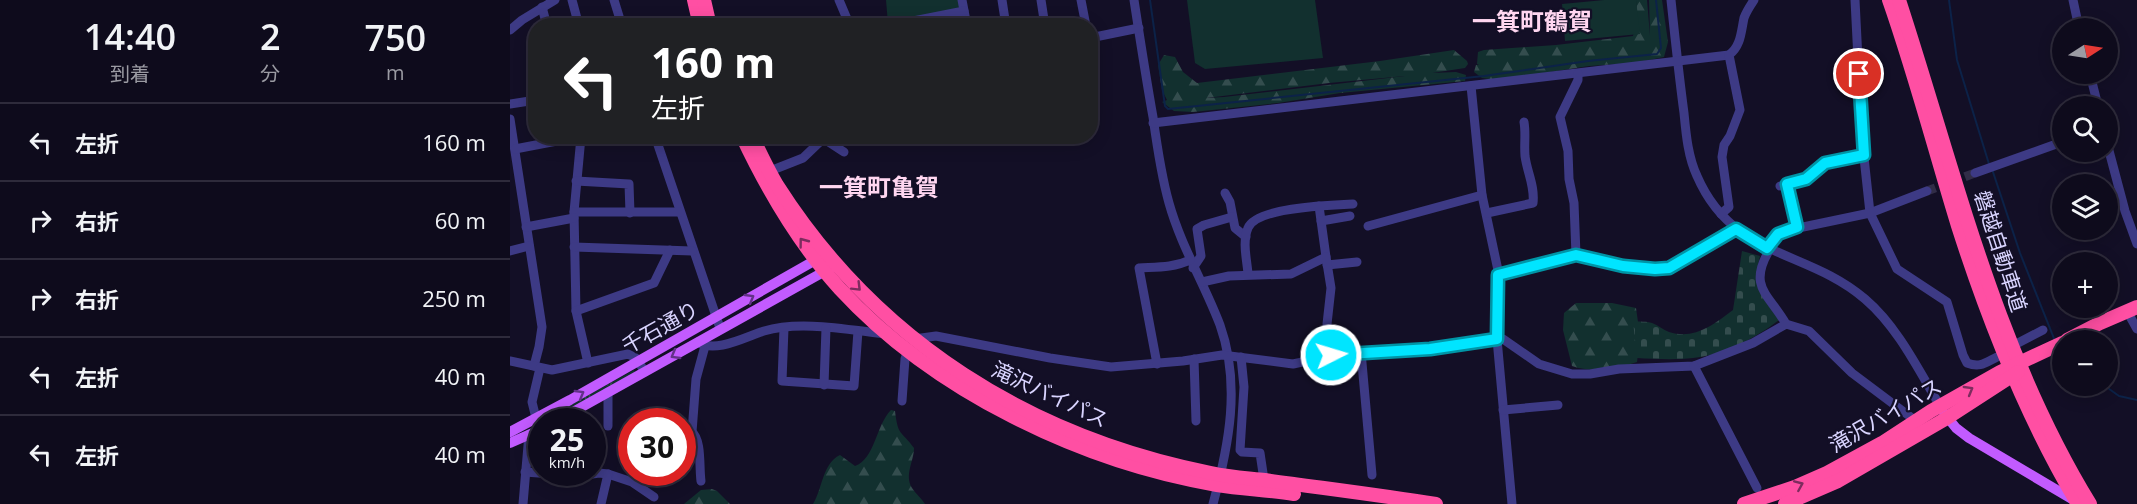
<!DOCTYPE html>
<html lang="ja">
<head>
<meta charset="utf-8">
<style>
  :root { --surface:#0e0b1c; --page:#1c1929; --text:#f1f3f6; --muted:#9b9ba3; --line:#2e2b3b }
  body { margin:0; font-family:"Open Sans","Noto Sans JP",sans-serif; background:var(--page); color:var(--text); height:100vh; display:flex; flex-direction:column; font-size:22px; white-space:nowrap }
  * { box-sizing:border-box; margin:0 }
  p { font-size:20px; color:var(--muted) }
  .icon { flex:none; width:33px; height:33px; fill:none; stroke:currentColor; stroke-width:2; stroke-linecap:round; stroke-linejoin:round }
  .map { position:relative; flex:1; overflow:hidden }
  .side { display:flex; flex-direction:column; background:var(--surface); width:510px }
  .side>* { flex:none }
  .banner { position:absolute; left:18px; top:18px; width:570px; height:126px; border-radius:24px; box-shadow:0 3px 15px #0003,0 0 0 2px var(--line); background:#202124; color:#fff; overflow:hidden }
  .needle { width:39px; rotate:78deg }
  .buttons { position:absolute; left:1542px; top:18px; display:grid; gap:12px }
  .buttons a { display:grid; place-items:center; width:66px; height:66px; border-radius:50%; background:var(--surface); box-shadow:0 3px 15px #0003,0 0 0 2px var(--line); font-size:30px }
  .speed { position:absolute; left:18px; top:408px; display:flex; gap:12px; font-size:30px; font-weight:700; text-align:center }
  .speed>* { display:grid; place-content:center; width:78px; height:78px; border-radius:50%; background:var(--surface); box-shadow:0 3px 15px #0003,0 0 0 2px var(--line); line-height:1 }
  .speed small { font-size:15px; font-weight:400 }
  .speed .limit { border:9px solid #d22; background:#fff; color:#111 }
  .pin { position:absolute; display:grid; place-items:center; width:51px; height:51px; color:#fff; margin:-26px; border:3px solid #fff; border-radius:50%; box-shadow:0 2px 6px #0007 }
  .me { position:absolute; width:66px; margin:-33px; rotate:85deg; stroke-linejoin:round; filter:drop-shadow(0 0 4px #0008) }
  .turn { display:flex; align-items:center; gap:21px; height:126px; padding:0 24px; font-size:27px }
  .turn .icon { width:78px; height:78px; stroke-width:2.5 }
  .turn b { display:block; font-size:42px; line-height:51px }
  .eta { display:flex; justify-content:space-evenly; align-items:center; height:102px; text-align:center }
  .eta b { font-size:36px; font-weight:600; line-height:42px }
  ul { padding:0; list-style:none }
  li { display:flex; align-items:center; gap:18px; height:78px; padding:0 24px; border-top:2px solid var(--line) }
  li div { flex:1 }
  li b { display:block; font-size:22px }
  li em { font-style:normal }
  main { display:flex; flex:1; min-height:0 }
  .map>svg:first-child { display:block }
</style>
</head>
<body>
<main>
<section class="side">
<div class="eta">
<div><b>14:40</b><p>到着</p></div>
<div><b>2</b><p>分</p></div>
<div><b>750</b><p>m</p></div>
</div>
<ul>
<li><svg class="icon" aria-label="left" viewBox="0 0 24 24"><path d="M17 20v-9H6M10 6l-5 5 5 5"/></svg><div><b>左折</b></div><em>160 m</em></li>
<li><svg class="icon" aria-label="right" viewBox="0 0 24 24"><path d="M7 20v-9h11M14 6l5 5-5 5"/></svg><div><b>右折</b></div><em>60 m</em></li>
<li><svg class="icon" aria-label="right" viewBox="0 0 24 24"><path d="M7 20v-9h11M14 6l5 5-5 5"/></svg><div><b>右折</b></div><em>250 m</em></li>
<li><svg class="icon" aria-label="left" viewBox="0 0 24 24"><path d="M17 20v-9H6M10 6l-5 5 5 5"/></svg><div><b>左折</b></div><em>40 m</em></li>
<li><svg class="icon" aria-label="left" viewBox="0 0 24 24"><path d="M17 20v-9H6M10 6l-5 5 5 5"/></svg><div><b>左折</b></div><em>40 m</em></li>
</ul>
</section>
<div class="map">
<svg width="1627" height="504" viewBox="0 0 1627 504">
  <defs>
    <pattern id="grass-tufts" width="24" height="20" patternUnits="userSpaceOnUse" patternTransform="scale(1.5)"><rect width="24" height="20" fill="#12302f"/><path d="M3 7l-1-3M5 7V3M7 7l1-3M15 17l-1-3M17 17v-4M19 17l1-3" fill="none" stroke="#344d4e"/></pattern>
    <pattern id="forest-firs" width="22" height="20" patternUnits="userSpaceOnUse" patternTransform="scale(1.5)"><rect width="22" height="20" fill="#12302f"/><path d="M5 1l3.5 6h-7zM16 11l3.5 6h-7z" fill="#344d4e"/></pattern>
    <pattern id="cemetery-stones" width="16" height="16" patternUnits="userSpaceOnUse" patternTransform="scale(1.5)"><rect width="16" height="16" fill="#12302f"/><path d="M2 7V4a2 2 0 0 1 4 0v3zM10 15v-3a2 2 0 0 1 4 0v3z" fill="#344d4e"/></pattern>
  </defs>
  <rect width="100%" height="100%" fill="#130f26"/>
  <polygon fill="url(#grass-tufts)" points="124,370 125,372 60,409 30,422"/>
  <g fill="url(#forest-firs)" fill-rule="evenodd">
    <polygon points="1126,0 1137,0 1140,36 1139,0 1152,0 1158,42 1154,57 1124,63 1079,66 988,80 972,78 964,72 966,65 969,65 967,64 968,52 974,50 1046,45 1123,36 1127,22"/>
    <path d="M944,50L957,61L958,64L955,68L922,73L946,72L956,75L955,81L830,93L768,103L683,112L664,111L652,102L657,100L652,90L648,65L654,55L665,57L673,72L687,83L870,61ZM895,76L714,97L696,98L819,83Z"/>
    <path d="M1066,303H1102L1126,308L1130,336L1127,362C1108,369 1081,373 1062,366L1053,330L1054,313Z"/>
    <path d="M381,410L385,411C388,437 391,430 404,448C404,461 394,475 402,488C406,494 411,498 415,504H303C313,488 312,464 330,455L345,466C365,459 366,425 381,410Z"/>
    <polygon points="202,489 207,491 220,504 174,504 191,490"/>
  </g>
  <path fill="url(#cemetery-stones)" d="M1232,251L1250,256C1242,288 1251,295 1269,320C1246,338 1213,355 1183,358C1165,360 1145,359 1127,358L1123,321C1129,322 1137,321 1142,323C1148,325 1153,330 1159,332C1184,340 1203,325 1223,310Z"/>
  <g fill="#12302f">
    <polygon points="376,0 449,0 451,10 378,24"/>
    <polygon points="677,0 805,0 813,58 695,69 685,63"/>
    <polygon points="1094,0 1126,0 1130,34 1055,41 1052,4"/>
  </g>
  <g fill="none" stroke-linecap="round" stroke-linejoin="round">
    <g stroke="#0c2248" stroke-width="2">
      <polyline points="640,0 655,106 658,109 974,76 1078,61 1147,54 1151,48 1146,0"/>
      <polyline points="1439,0 1447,60 1479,164"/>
      <polyline points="1482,169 1510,253 1545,341"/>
      <polyline points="1549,349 1552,357"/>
      <polyline points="1595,386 1609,396 1627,400"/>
    </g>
    <polyline stroke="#312d47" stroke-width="9" stroke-dasharray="9 4.5" stroke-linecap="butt" points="1417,191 1465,173"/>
    <g stroke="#3d3a85" stroke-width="9">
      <polyline points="62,0 69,26"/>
      <polyline points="104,0 112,26"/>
      <polyline points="329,0 340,26"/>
      <polyline points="452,0 457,26"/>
      <polyline points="492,0 496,26"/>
      <polyline points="531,0 535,26"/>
      <polyline points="571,0 576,26"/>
      <path d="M624,0C630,39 636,78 643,117C647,146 651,175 659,203C671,246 694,283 710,325C731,384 719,445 703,504"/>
      <path d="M1161,0C1165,38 1169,76 1174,113C1176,134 1178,157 1187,176C1223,259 1297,249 1355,299C1389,328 1410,373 1433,411"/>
      <path d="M1345,0L1352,139L1360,213L1387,269L1437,302L1453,355L1457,363C1470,368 1475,363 1487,357"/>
      <polyline points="1563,0 1569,28"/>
      <polyline points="32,7 37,26"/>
      <polyline points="378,26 454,11"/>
      <polyline points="0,30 12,20 45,0"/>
      <polyline points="580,38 629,28"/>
      <polyline points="1580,74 1588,106"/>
      <polyline points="961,86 972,195 989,275 987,339 1002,504"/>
      <polyline points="0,104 26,100"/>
      <polyline points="0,119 32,327 29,347 24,366"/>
      <polyline points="643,123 1219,55"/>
      <polyline points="145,136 210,328"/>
      <polyline points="71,137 64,212 66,311 78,363"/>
      <polyline points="314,139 334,152"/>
      <polyline points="1598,147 1615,211 1627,244"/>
      <polyline points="5,149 73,136"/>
      <polyline points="260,171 293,158 316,136"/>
      <polyline points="1465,173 1552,142"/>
      <polyline points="66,181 119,184 120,213"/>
      <polyline points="1277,184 1287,227"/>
      <polyline points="1270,186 1296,179 1315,163 1354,155"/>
      <polyline points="715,193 720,202 725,228 736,237"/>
      <polyline points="809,206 816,257"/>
      <polyline points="64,212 170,212"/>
      <path d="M977,213L1023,203C1025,186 1017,172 1015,156C1014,144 1016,133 1014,122"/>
      <path d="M1211,214L1219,207L1212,157L1214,145L1220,136L1230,110L1219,55C1231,46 1231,32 1234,18C1236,12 1240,6 1244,0"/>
      <polyline points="811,221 840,216"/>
      <polyline points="858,226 972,195"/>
      <polyline points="16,227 64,218"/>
      <polyline points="64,247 182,251"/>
      <polyline points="1257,248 1268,234 1274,231 1360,213 1417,191"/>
      <path d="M1260,249C1237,287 1259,294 1276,324"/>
      <polyline points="0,251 19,246"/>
      <polyline points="1066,255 1064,203 1059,179 1058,151 1050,117 1068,80 1068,74"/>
      <polyline points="817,265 847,262"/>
      <polyline points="683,268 691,256 687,229 694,225 722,217"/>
      <path d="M738,274C737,260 732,242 738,228C746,207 823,205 843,204"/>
      <polyline points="989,275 1066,255 1113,266 1159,268 1226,229"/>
      <polyline points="692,282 719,276 781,274 816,257 821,288 817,324 821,355"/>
      <polyline points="66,311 144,283 160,250"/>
      <polyline points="1617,311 1627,329"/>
      <polyline points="274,328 272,381 344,386 348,331"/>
      <polyline points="404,339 426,336 540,358 601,367 673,361 712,355 783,364 825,355 920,349 993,339 1029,364 1062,374 1080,374 1109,369 1184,366 1243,343 1276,324 1299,331 1342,373 1402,418"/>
      <path d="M188,342C205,354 237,336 254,331C290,320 339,330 376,334"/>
      <polyline points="1508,343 1533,330"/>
      <polyline points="851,352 862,475"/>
      <polyline points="731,357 734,387 730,450 732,452 750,453 754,480"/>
      <polyline points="684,359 686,421"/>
      <polyline points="0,361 42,370 118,354 126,358 135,372"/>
      <path d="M647,364L629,268C647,267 663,268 680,260"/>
      <polyline points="1184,366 1247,488"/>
      <polyline points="314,385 316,328"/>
      <polyline points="98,392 98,426"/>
      <polyline points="392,401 395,359 398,350"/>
      <polyline points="993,410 1048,405"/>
      <polyline points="26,418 22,402 30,368"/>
      <path d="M182,432C192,440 189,468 191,481"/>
      <polyline points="172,433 182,432 186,379 195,346"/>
      <polyline points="15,472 69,476 89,473 98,474 122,482 144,497"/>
      <polyline points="13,504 19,434"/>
      <polyline points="91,504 98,474"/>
    </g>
    <g stroke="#c25bff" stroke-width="10">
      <polyline points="1434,413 1446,428 1459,438 1567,502"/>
      <polyline points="45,422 326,265"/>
      <polyline points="0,432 60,400 311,257"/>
      <polyline points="0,443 32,429"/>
    </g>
    <g stroke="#ff4fa3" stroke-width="14">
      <polyline points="184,0 190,26"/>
      <polyline points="194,0 200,26"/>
      <path d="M1379,0C1405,74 1425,151 1448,226C1479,323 1516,417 1568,504"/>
      <path d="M1389,0C1445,171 1485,349 1580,504"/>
      <path d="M232,136C258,191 289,244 330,289C424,391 571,462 707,485C733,489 759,490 784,494"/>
      <path d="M242,136C250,153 258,170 267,185C367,342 520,437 701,473C719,477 737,478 755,480C812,488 869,495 926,504"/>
      <polyline points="1557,340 1590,323 1627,307"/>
      <polyline points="1234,504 1285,487 1317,473 1372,443 1421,411 1490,372 1552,343"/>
      <polyline points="1275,504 1328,481 1437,418 1508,372"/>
    </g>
  </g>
  <defs><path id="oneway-chevron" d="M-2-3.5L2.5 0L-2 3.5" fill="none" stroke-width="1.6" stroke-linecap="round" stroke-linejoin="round" transform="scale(1.5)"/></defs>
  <g stroke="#7d2c5e">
    <use href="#oneway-chevron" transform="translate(293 242) rotate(-127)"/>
    <use href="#oneway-chevron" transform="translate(347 287) rotate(45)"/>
    <use href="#oneway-chevron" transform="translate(1459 390) rotate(-30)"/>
    <use href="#oneway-chevron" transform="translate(1289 485) rotate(-23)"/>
  </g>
  <g stroke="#623188">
    <use href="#oneway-chevron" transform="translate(240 298) rotate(-30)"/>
    <use href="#oneway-chevron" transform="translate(165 355) rotate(150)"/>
    <use href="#oneway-chevron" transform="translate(70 394) rotate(-30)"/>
  </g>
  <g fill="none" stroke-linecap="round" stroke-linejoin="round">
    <g stroke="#0095a6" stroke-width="15">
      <polyline id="route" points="821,355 920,349 987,339 988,275 1066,255 1113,266 1145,269 1159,268 1226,229 1257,248 1268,234 1287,227 1277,184 1296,179 1315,163 1354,155 1349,74"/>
    </g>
    <use href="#route" stroke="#00e5ff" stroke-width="10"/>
  </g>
  <g text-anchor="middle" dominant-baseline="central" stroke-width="4.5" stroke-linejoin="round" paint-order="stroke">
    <g font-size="21" fill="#d9d4ff" stroke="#130f26">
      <text transform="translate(1491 251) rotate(72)">磐越自動車道</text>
      <text transform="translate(150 327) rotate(-29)">千石通り</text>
      <text transform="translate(540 394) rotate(25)">滝沢バイパス</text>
      <text transform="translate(1375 415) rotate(-30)">滝沢バイパス</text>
    </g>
    <g font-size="24" font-weight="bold" fill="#ffd6f0" stroke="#130f26">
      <text x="1022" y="20">一箕町鶴賀</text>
      <text x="369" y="186">一箕町亀賀</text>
    </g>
  </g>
</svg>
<div class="buttons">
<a><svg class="needle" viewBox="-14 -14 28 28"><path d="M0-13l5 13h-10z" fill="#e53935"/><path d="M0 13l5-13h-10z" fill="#9b9ba3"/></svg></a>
<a><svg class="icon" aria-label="search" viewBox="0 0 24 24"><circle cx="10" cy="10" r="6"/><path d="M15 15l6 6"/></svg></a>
<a><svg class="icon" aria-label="layers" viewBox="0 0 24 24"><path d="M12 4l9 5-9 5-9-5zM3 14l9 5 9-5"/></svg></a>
<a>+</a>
<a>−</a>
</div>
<div class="speed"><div>25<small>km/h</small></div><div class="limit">30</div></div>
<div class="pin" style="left:1349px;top:74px;background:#d93025"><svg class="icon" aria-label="arrive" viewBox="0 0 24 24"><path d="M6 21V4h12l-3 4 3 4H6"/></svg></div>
<svg class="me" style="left:821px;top:355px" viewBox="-20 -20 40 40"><circle r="17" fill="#00e5ff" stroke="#fff" stroke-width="3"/><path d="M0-11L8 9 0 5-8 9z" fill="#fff"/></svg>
<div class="banner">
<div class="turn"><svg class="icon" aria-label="left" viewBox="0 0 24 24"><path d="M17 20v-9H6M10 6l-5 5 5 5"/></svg><div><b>160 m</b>左折</div></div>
</div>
</div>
</main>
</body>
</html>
